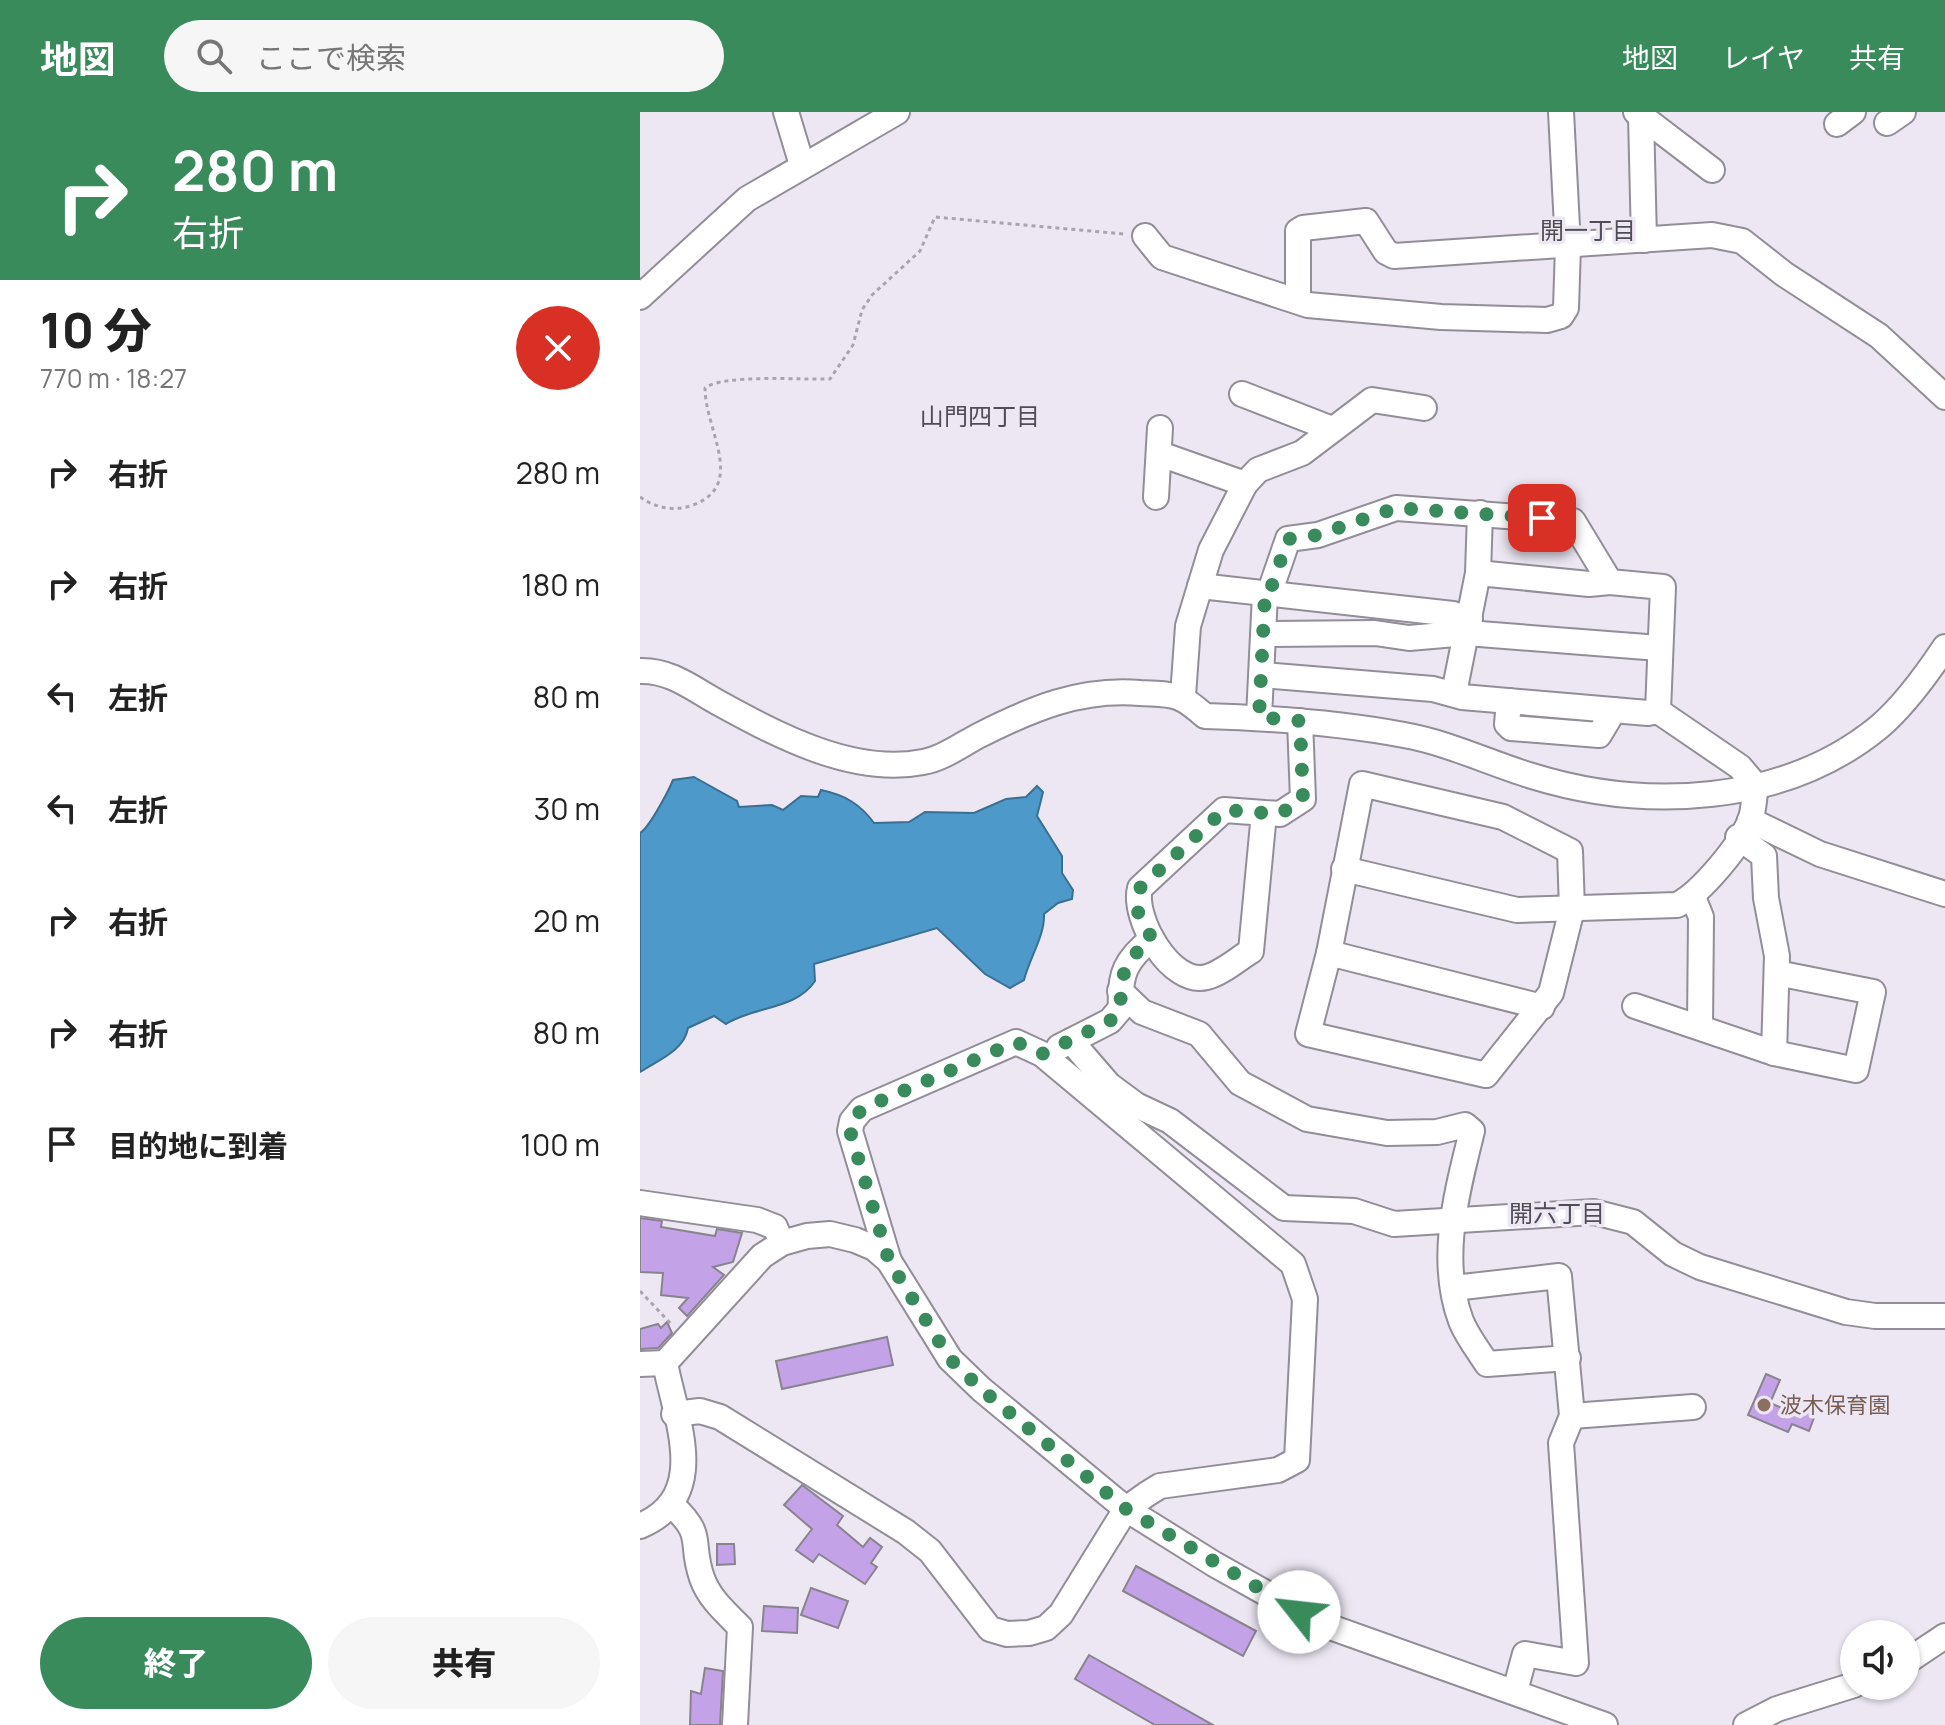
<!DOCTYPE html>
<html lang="ja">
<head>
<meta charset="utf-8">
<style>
  :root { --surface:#fff; --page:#f6f6f6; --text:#222; --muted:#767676; --accent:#398b5c }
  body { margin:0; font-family:Manrope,"Noto Sans JP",sans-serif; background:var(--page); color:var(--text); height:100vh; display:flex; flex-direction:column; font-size:30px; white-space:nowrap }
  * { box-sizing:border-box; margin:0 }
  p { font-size:26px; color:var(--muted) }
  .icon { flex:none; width:44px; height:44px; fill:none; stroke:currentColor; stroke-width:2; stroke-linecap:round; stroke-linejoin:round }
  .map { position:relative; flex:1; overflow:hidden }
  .drawer { display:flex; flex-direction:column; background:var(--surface); width:640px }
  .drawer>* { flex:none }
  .hud { background:#398b5c; color:#fff; overflow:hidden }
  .tools { position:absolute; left:1200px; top:1508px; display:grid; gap:16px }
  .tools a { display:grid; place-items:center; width:80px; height:80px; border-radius:50%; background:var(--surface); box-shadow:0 2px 6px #0004; font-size:40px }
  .pin { position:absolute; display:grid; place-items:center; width:68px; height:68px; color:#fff; margin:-34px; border-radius:16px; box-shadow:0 4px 12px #0006 }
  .me { position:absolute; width:88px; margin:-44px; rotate:299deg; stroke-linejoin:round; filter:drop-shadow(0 0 6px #0008) }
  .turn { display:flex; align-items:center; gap:28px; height:168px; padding:0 40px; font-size:36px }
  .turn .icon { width:104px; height:104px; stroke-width:2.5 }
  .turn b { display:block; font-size:56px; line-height:68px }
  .round { display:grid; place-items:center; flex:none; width:84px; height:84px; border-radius:42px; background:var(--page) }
  .head { display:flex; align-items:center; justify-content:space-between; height:136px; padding:0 40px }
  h1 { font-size:48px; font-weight:800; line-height:60px }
  .cta { display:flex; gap:16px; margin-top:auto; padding:16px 40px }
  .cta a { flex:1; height:92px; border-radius:48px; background:var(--accent); color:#fff; font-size:32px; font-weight:800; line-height:92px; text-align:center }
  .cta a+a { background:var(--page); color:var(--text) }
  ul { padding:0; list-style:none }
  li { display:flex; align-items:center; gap:24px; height:112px; padding:0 40px }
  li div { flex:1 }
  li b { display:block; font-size:30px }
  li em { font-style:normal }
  header { display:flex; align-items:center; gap:48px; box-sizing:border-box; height:112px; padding:0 40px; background:var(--accent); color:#fff }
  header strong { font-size:38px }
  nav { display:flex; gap:44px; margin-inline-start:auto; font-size:28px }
  .search { width:560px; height:72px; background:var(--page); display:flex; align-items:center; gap:20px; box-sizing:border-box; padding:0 28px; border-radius:44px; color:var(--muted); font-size:30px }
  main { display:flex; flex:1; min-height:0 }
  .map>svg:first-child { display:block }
</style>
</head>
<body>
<header>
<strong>地図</strong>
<div class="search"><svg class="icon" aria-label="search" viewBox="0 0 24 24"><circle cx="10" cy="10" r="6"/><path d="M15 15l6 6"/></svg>ここで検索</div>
<nav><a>地図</a><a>レイヤ</a><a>共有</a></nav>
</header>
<main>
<section class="drawer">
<div class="hud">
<div class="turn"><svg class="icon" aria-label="right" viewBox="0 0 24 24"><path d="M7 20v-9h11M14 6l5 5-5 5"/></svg><div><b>280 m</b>右折</div></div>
</div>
<div class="head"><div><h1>10 分</h1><p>770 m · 18:27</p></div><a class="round" style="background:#d93025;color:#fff"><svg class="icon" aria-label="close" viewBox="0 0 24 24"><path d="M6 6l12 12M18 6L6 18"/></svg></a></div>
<ul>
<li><svg class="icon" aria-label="right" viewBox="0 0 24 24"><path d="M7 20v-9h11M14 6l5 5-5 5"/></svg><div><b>右折</b></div><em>280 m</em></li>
<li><svg class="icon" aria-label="right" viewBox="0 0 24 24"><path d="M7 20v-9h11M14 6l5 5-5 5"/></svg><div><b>右折</b></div><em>180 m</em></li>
<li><svg class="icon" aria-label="left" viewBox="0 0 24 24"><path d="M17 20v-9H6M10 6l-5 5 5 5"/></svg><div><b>左折</b></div><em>80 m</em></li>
<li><svg class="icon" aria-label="left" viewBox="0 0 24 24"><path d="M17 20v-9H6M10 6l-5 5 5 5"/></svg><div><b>左折</b></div><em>30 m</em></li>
<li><svg class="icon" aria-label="right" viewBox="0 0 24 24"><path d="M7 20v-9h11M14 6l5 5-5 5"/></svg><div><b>右折</b></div><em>20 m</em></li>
<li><svg class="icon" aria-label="right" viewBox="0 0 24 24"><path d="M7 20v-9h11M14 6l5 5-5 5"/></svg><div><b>右折</b></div><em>80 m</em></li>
<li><svg class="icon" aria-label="arrive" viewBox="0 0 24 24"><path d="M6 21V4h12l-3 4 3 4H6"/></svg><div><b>目的地に到着</b></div><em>100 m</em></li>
</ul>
<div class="cta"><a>終了</a><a>共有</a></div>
</section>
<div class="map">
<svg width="1305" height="1613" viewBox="0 0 1305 1613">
  <rect width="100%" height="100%" fill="#ece7f2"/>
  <path fill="#4d99c9" stroke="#3a6f92" stroke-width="2" d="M54,665L97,689L99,695L132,693L143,698L161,684L178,685L181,678C205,683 220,692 234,711L269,710L285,700L334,701L366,687L386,685L397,674L403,680L397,704L422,744V761L433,778L432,787L418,791L404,802C405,823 390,845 384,868L370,876L345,862L297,816L174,852L175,869C156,898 114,894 86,912L74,904L48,916C44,939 18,948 0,960V721C9,716 28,680 33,668Z"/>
  <g fill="#c3a2e7" stroke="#88848d" stroke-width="2">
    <polygon points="0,1106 22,1109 21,1115 75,1124 77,1117 102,1121 93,1150 73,1155 84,1163 47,1204 39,1196 48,1186 21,1183 23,1161 0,1160"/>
    <polygon points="27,1210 32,1221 18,1236 0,1237 0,1217 18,1212 21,1216"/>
    <polygon points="247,1225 253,1253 142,1277 136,1249"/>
    <polygon points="1126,1262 1140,1268 1130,1291 1154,1301 1156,1296 1175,1303 1169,1319 1152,1312 1148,1320 1108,1303"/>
    <polygon points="162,1373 203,1404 197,1413 223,1435 230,1426 242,1435 231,1451 237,1455 225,1472 179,1442 173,1450 156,1438 172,1417 144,1393"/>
    <polygon points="77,1432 94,1432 95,1452 77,1453"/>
    <polygon points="496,1454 616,1519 603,1544 483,1479"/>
    <polygon points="171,1476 208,1489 198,1516 161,1503"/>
    <polygon points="124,1494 158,1496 157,1521 122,1519"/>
    <polygon points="449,1543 573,1613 515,1613 435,1567"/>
    <polygon points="65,1556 83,1559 80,1613 50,1613 51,1579 61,1582"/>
  </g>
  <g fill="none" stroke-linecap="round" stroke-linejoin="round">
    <g stroke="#928d97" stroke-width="28">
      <g id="minor">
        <polyline points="146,0 162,53"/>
        <polyline points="996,0 1072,58"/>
        <polyline points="1001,4 1004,128"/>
        <polyline points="1247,11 1263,0"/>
        <polyline points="1197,12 1213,0"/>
        <polyline points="505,124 522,145 668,193 801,205 907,208 921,204 926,196 928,134 921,0"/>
        <polyline points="0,185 107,87 257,0"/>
        <polyline points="658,189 658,119 663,116 726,109 746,140 754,144 1072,123 1102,129 1144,162 1239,224 1305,285"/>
        <polyline points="602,282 692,317"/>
        <polyline points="520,342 605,372"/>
        <polyline points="516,385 520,316"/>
        <polyline points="838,461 949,472 970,470"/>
        <polyline points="560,474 813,502 830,507"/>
        <polyline points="629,482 648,427 678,423 756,396 933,409 970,470 1023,475 1018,599"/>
        <polyline points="624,522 735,521 769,526 827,521 1019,536"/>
        <path d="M0,559C30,558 52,576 77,590C137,623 213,664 283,650C302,647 321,633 338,624C391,597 440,576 500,581C534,583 538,580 565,604C631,606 699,611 764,623C809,631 849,651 892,664C1005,699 1144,693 1239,615C1264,594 1287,562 1305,535"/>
        <polyline points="622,563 793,577 822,585 1008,601 1018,599 1100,655 1116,674"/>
        <polyline points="814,581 838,461 840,401"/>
        <polyline points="543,584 548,514 571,438 605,372 618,358 662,341 732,288 784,296"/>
        <polyline points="869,589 867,612 871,616 959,623 974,598"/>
        <polyline points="619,605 625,482"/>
        <polygon points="722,672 863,705 930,739 932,797 911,881 846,963 668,922 689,841"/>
        <path d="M624,701L611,839C598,847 582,861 567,865C531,875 492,806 500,776L584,698L640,702L663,687L660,609"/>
        <polyline points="1110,708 1180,742 1305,782"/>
        <polyline points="1098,725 1124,744 1126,786 1137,844 1134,941"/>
        <path d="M704,757L877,798L1037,793C1061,781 1102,732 1111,706C1114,696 1114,684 1116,674"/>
        <polyline points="1053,785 1061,805 1060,915"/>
        <polyline points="689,841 902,895"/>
        <path d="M480,879L502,900L559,922L600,971L667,1007L747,1021L797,1020L825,1013L832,1019C817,1080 798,1147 821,1209C827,1224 838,1238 847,1252L928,1246"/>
        <polyline points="995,894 1134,941 1216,958 1233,880 1137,861"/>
        <polyline points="431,929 469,973 496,993 530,1009 644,1096 714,1099 754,1112 954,1100 993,1110 1033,1142 1060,1155 1206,1200 1235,1204 1305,1204"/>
        <path d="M419,935L470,909L481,896C479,862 486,847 512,827"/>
        <polyline points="0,1091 117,1108 135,1115 142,1131"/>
        <polyline points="814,1176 919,1164 932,1304 921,1331 936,1551 885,1542 875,1579"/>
        <polyline points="0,1252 25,1251 122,1144 142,1131 167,1124 190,1122 215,1128 234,1136 249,1149 310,1247 341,1277 486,1397 574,1452 679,1511 965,1613"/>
        <polyline points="34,1302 60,1299 80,1305 266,1420 290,1439 350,1517 367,1522 389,1521 406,1516 421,1502 486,1397 507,1382 520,1374 638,1358 657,1348 665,1187 653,1152 402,942 376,930 222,997 212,1009 210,1019 249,1149"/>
        <polyline points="932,1304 1053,1295"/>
        <path d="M33,1394C66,1425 49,1429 62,1466C69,1486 85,1500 100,1515L95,1613"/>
        <path d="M0,1414C71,1384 36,1309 25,1251"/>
        <polyline points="1266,1550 1305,1524"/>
        <polyline points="1106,1613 1137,1597 1214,1573"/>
      </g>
    </g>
    <g stroke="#a9a5ae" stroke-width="3" stroke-dasharray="4 4" stroke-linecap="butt">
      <path d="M0,385C16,396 34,400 53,393C107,373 65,318 65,276C82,262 164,268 190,267L213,233L222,198L232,183L280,139L295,105L484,122"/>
      <polyline points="0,1179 32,1213"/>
    </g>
    <use href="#minor" stroke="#fff" stroke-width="24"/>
  </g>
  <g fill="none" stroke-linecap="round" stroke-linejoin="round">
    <path stroke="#398b5c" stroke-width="14" stroke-dasharray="0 25.2" d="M659,1500L486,1397L341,1277L310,1247L249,1149L210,1019L212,1009L222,997L376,930L402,942L470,909L481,896C479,862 486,847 512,827L498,800L500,776L584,698L640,702L663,687L660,609L619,605L625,482H629L648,427L678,423L756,396L902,406"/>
  </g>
  <circle fill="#8d6e63" stroke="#ece7f2" stroke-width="3" cx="1124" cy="1293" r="8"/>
  <g text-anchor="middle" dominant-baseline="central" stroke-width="7" stroke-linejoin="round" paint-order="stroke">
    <g font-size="22" fill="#785e54" stroke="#ece7f2" text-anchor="start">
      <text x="1140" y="1293">波木保育園</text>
    </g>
    <g font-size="24" fill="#504c55" stroke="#ece7f2">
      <text x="948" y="117">開一丁目</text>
      <text x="340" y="303">山門四丁目</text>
      <text x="917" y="1100">開六丁目</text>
    </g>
  </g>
</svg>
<div class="tools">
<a><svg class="icon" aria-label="sound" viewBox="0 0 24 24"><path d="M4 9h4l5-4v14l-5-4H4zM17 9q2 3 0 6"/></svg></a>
</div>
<div class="pin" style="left:902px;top:406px;background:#d93025"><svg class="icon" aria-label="arrive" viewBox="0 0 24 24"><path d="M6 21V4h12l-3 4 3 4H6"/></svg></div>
<svg class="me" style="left:659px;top:1500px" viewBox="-20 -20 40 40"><circle r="19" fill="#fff"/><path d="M0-13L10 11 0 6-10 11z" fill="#398b5c"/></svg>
</div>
</main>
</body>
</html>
